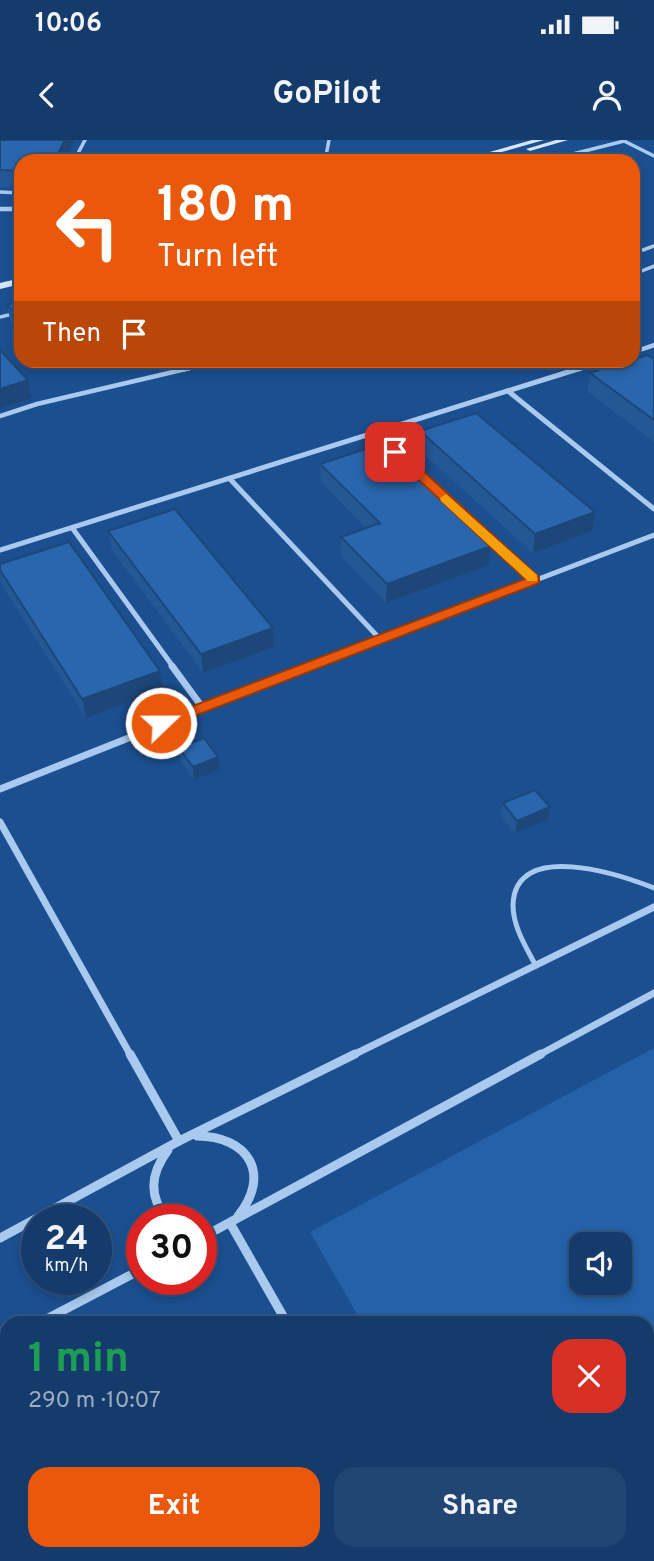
<!DOCTYPE html>
<html lang="en">
<head>
<meta charset="utf-8">
<style>
  :root { --surface:#143b6b; --page:#214673; --text:#f1f3f6; --muted:#9dadc1; --line:#33557e; --accent:#ea580c }
  body { margin:0; font-family:Overpass,sans-serif; background:var(--page); color:var(--text); height:100vh; display:flex; flex-direction:column; font-size:26px; white-space:nowrap }
  * { box-sizing:border-box; margin:0 }
  p { font-size:23px; color:var(--muted) }
  .icon { flex:none; width:38px; height:38px; fill:none; stroke:currentColor; stroke-width:2; stroke-linecap:round; stroke-linejoin:round }
  .map { position:relative; flex:1; overflow:hidden }
  .panel { position:absolute; left:0px; top:1176px; width:654px; height:245px; display:flex; flex-direction:column; background:var(--surface); border-radius:21px 21px 0 0; box-shadow:0 4px 10px #0003,0 0 0 2px var(--line) }
  .panel>* { flex:none }
  .guide { position:absolute; left:14px; top:14px; width:626px; height:214px; border-radius:21px; box-shadow:0 4px 10px #0003,0 0 0 2px var(--line); background:#ea580c; color:#fff; overflow:hidden }
  .controls { position:absolute; left:569px; top:1092px; display:grid; gap:14px }
  .controls a { display:grid; place-items:center; width:63px; height:63px; border-radius:14px; background:var(--surface); box-shadow:0 4px 10px #0003,0 0 0 2px var(--line); font-size:35px }
  .speed { position:absolute; left:21px; top:1064px; display:flex; gap:14px; font-size:35px; font-weight:700; text-align:center }
  .speed>* { display:grid; place-content:center; width:91px; height:91px; border-radius:50%; background:var(--surface); box-shadow:0 4px 10px #0003,0 0 0 2px var(--line); line-height:1 }
  .speed small { font-size:18px; font-weight:400 }
  .speed .limit { border:10px solid #d22; background:#fff; color:#111 }
  .pin { position:absolute; display:grid; place-items:center; width:60px; height:60px; color:#fff; margin:-30px; border-radius:14px; box-shadow:0 4px 10px #0006 }
  .me { position:absolute; width:77px; margin:-38px; rotate:68deg; stroke-linejoin:round; filter:drop-shadow(0 0 5px #0008) }
  .turn { display:flex; align-items:center; gap:24px; height:147px; padding:0 28px; font-size:32px }
  .turn .icon { width:91px; height:91px; stroke-width:2.5 }
  .turn b { display:block; font-size:49px; line-height:60px }
  .then { display:flex; align-items:center; height:66px; padding:0 28px; background:#0003; gap:14px; font-size:26px }
  .round { display:grid; place-items:center; flex:none; width:74px; height:74px; border-radius:21px; background:var(--page) }
  .overview { display:flex; align-items:center; justify-content:space-between; height:119px; padding:0 28px }
  h1 { font-size:42px; font-weight:700; line-height:52px; color:#1e9e55 }
  .primary-button { display:flex; gap:14px; margin-top:auto; padding:14px 28px }
  .primary-button a { flex:1; height:80px; border-radius:21px; background:var(--accent); color:#fff; font-size:28px; font-weight:700; line-height:80px; text-align:center }
  .primary-button a+a { background:var(--page); color:var(--text) }
  .status { display:flex; justify-content:space-between; align-items:center; height:49px; padding:0 35px; background:var(--surface); direction:ltr }
  .status svg { height:19px; fill:currentColor }
  header { display:flex; justify-content:space-between; align-items:center; height:91px; padding:0 28px; background:var(--surface); font-size:32px; font-weight:700 }
  .map>svg:first-child { display:block }
</style>
</head>
<body>
<div class="status"><b>10:06</b><svg viewBox="0 0 49 12"><path d="M0 12V9h3v3zM5 12V6h3v6zM10 12V3h3v9zM15 12V0h3v12zM26 1h20v11H26zM47 4h2v5h-2z"/></svg></div>
<header><svg class="icon" aria-label="back" viewBox="0 0 24 24"><path d="M15 5l-7 7 7 7"/></svg>GoPilot<svg class="icon" aria-label="person" viewBox="0 0 24 24"><circle cx="12" cy="8" r="4"/><path d="M4 21q1-7 8-7t8 7"/></svg></header>
<div class="map">
<svg width="654" height="1421" viewBox="0 0 654 1421">
  <rect width="100%" height="100%" fill="#1b4f8f"/>
  <path fill="#2461a8" fill-rule="evenodd" d="M654,908V1421H499L495,1414H648V1183H362L310,1092ZM581,1104H620V1143H581Z"/>
  <g fill="none" stroke-linecap="round" stroke-linejoin="round">
    <g stroke="#a9c9ee" stroke-width="3.5">
      <polyline points="74,21 85,0"/>
      <polyline points="325,21 329,0"/>
      <polyline points="545,21 624,1 654,16"/>
      <polyline points="0,52 21,53"/>
      <polyline points="643,110 654,106"/>
      <polyline points="634,134 654,126"/>
      <polyline points="0,177 21,172"/>
      <polyline points="183,230 224,220"/>
    </g>
    <polyline stroke="#a9c9ee" stroke-width="4.5" points="0,276 37,264 190,228"/>
    <path stroke="#a9c9ee" stroke-width="5" d="M536,826C526,807 513,787 513,765C515,699 621,735 654,748"/>
    <g stroke="#a9c9ee" stroke-width="4.5">
      <polyline points="0,69 21,69"/>
      <polyline points="634,212 654,205"/>
      <polyline points="575,230 606,220"/>
    </g>
    <g stroke="#a9c9ee" stroke-width="5">
      <polyline points="508,251 654,369"/>
      <polyline points="375,293 534,440"/>
      <polyline points="230,339 380,499"/>
      <polyline points="73,389 174,528"/>
      <polyline points="0,410 581,228"/>
      <polyline points="305,528 654,395"/>
    </g>
    <g stroke="#a9c9ee" stroke-width="7">
      <polyline points="172,526 202,567"/>
      <polyline points="0,649 310,526"/>
      <polyline points="0,682 131,916"/>
      <polyline points="351,916 654,767"/>
      <polyline points="537,916 654,853"/>
    </g>
    <g stroke="#a9c9ee" stroke-width="9">
      <polyline points="130,914 179,1001"/>
      <path d="M197,996C248,996 272,1034 238,1076"/>
      <path d="M168,1010C150,1034 148,1057 168,1080"/>
      <polyline points="230,1083 287,1183"/>
      <polyline points="0,1098 179,1001 355,914"/>
      <polyline points="201,1098 541,914"/>
      <polyline points="39,1183 142,1129"/>
      <polyline points="0,1203 7,1200"/>
      <polyline points="418,1414 422,1421"/>
    </g>
    <g fill="#d6e6fa" fill-rule="evenodd">
      <polygon points="532,0 544,0 470,21 458,21"/>
      <polygon points="556,0 568,0 530,11 526,9"/>
      <polygon points="21,138 21,144 0,149 0,143"/>
    </g>
  </g>
  <g fill="#245895">
    <polygon points="0,0 21,21 21,48 0,47"/>
    <polygon points="21,161 21,195 11,184 7,165"/>
    <polygon points="654,219 654,302 587,251 590,233"/>
    <polygon points="45,220 73,220 51,227"/>
    <polygon points="420,291 595,372 592,391 533,413 418,309"/>
    <polygon points="320,324 489,425 386,463 341,416 341,397 366,388 321,342"/>
    <polygon points="108,391 273,488 274,507 203,533 112,410"/>
    <polygon points="0,430 160,531 163,550 86,578 1,444"/>
    <polygon points="179,608 219,630 194,640 181,621"/>
    <polygon points="503,663 547,680 515,693 500,676"/>
  </g>
  <g fill="#1d4779">
    <polygon points="65,0 75,0 65,21 54,21"/>
    <polygon points="50,220 73,220 51,227"/>
    <polygon points="28,240 32,258 0,268 0,249"/>
    <polygon points="595,372 592,391 533,413 535,394"/>
    <polygon points="491,406 489,425 386,463 387,444"/>
    <polygon points="273,488 274,507 203,533 201,514"/>
    <polygon points="160,531 163,550 86,578 82,559"/>
    <polygon points="218,617 219,630 194,640 193,627"/>
    <polygon points="550,667 547,680 515,693 517,681"/>
  </g>
  <g fill="#2a66ad" stroke="#1d4779" stroke-width="2">
    <polygon points="0,0 65,0 54,21 21,21 21,31 0,30"/>
    <polygon points="21,161 21,180 7,165"/>
    <polygon points="0,210 28,240 0,249"/>
    <polygon points="647,215 654,219 654,280 590,233 629,220 634,220 634,219"/>
    <polygon points="476,273 595,372 535,394 420,291"/>
    <polygon points="381,304 491,406 387,444 341,397 380,383 320,324"/>
    <polygon points="175,369 273,488 201,514 108,391"/>
    <polygon points="69,402 160,531 82,559 0,430 0,424"/>
    <polygon points="204,598 218,617 193,627 179,608"/>
    <polygon points="535,650 550,667 517,681 503,663"/>
    <polygon points="7,1266 7,1333 0,1314 0,1270"/>
    <polygon points="37,1414 191,1414 194,1421 39,1421"/>
  </g>
  <polygon fill="#ea580c" stroke="#983908" stroke-width="2" points="391,309 399,309 539,437 539,443 166,587 156,587 154,583 156,580 525,439 391,314"/>
  <polygon fill="#f59e0b" points="446,354 537,435 537,441 528,441 441,361 440,358"/>
</svg>
<div class="controls">
<a><svg class="icon" aria-label="sound" viewBox="0 0 24 24"><path d="M4 9h4l5-4v14l-5-4H4zM17 9q2 3 0 6"/></svg></a>
</div>
<div class="speed"><div>24<small>km/h</small></div><div class="limit">30</div></div>
<div class="pin" style="left:395px;top:312px;background:#d93025"><svg class="icon" aria-label="arrive" viewBox="0 0 24 24"><path d="M6 21V4h12l-3 4 3 4H6"/></svg></div>
<svg class="me" style="left:161px;top:583px" viewBox="-20 -20 40 40"><circle r="17" fill="#ea580c" stroke="#fff" stroke-width="3"/><path d="M0-11L8 9 0 5-8 9z" fill="#fff"/></svg>
<div class="guide">
<div class="turn"><svg class="icon" aria-label="left" viewBox="0 0 24 24"><path d="M17 20v-9H6M10 6l-5 5 5 5"/></svg><div><b>180 m</b>Turn left</div></div>
<div class="then">Then<svg class="icon" aria-label="arrive" viewBox="0 0 24 24"><path d="M6 21V4h12l-3 4 3 4H6"/></svg></div>
</div>
<section class="panel">
<div class="overview"><div><h1>1 min</h1><p>290 m · 10:07</p></div><a class="round" style="background:#d93025;color:#fff"><svg class="icon" aria-label="close" viewBox="0 0 24 24"><path d="M6 6l12 12M18 6L6 18"/></svg></a></div>
<div class="primary-button"><a>Exit</a><a>Share</a></div>
</section>
</div>
</body>
</html>
